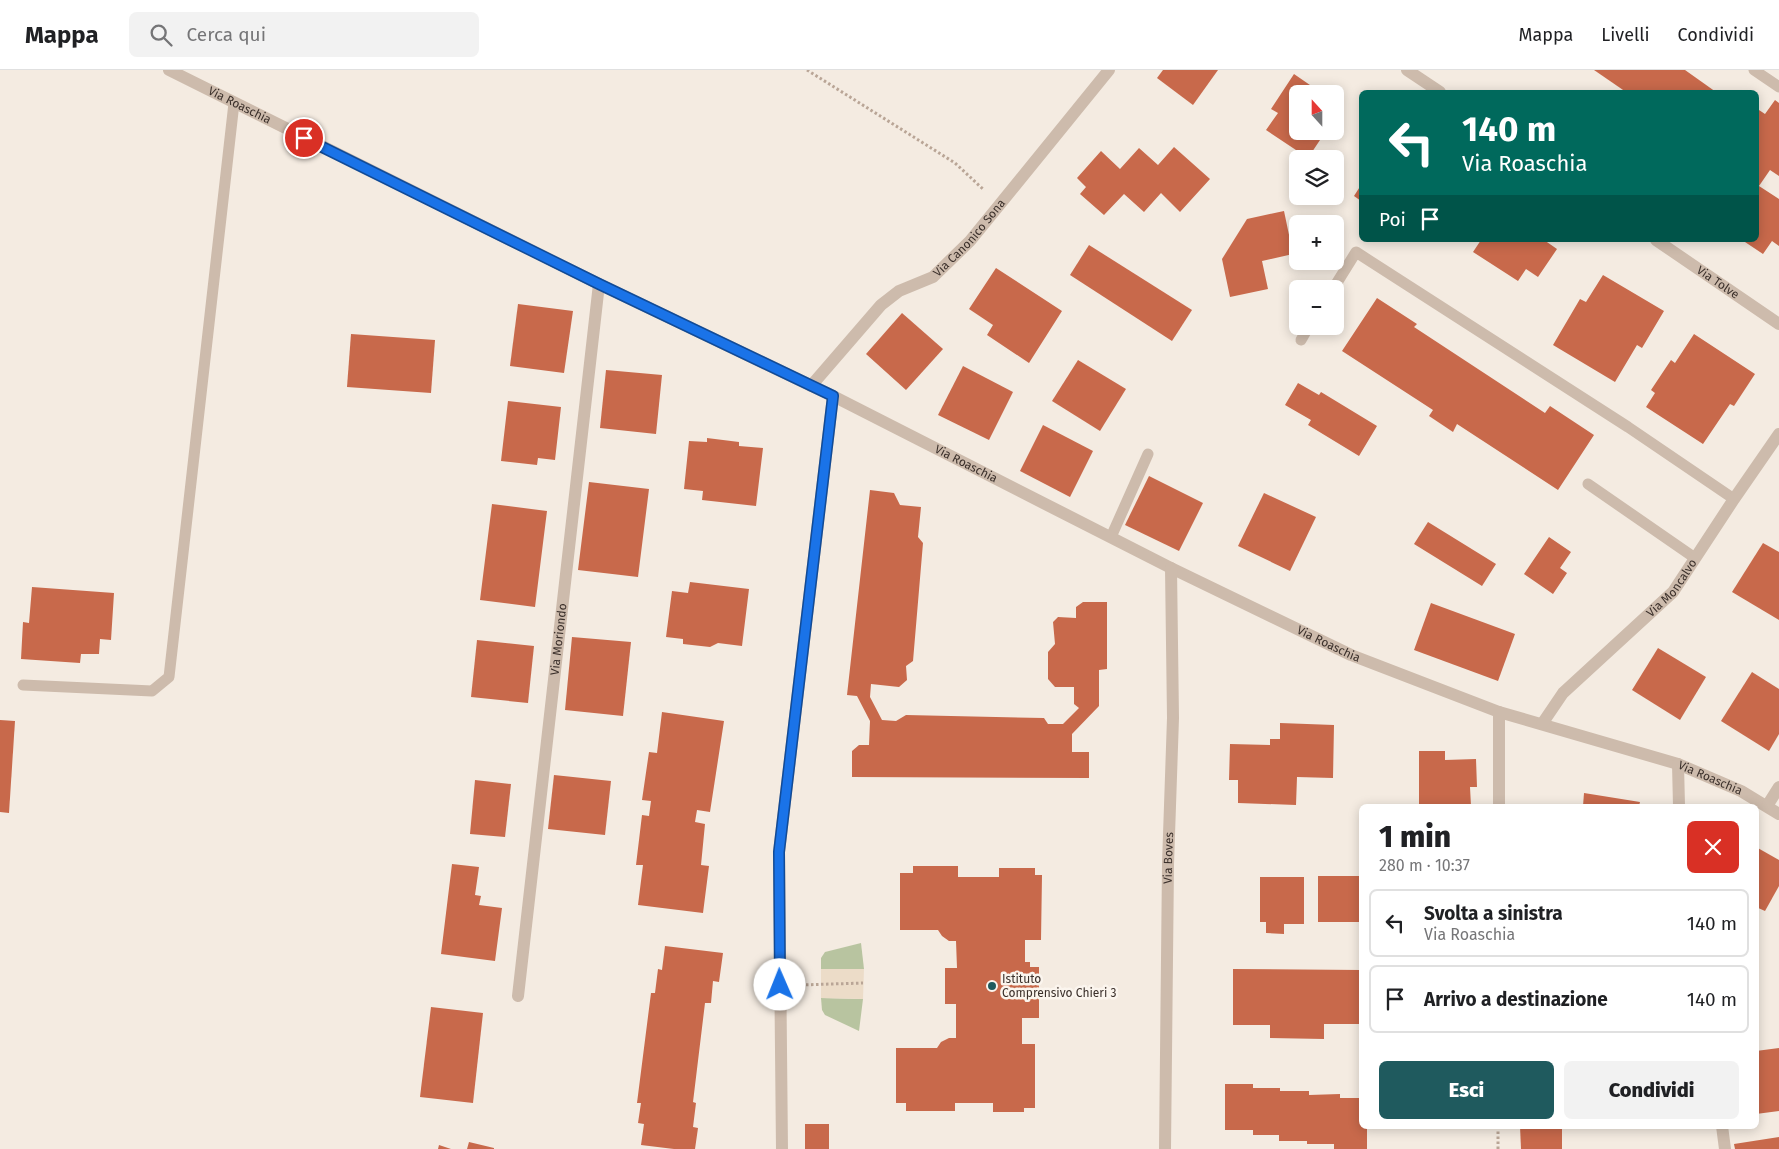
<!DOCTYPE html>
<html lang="it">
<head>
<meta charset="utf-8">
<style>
  :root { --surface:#fff; --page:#f2f2f2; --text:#202124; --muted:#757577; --line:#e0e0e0; --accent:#1f5a5e }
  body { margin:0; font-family:"Fira Sans",sans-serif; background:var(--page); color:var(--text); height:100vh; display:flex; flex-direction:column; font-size:19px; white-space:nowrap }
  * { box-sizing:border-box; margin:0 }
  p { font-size:16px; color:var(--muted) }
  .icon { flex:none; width:28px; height:28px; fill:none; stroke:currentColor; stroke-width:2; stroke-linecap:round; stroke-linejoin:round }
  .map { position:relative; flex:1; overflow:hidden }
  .panel { position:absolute; left:1359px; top:734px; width:400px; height:325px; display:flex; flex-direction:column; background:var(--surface); border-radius:8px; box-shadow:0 2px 12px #0003 }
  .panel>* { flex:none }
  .banner { position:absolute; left:1359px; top:20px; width:400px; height:152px; border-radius:8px; box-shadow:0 2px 12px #0003; background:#00695c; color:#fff; overflow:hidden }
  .needle { width:32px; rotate:339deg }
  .controls { position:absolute; left:1289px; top:15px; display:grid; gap:10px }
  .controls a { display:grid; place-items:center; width:55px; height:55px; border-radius:8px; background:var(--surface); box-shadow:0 2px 12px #0003; font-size:25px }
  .pin { position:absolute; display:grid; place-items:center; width:42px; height:42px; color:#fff; margin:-21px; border:2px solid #fff; border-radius:50%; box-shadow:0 1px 5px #0007 }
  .me { position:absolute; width:55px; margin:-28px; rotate:359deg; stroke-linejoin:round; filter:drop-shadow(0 0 4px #0008) }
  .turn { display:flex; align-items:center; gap:18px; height:105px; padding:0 20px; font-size:22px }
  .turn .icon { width:65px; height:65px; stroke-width:2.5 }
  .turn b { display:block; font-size:35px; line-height:42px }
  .then { display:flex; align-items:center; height:48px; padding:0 20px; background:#0003; gap:10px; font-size:19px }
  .round { display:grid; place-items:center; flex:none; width:52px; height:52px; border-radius:8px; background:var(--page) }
  .head { display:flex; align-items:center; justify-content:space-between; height:85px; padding:0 20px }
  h1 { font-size:30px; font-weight:800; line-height:38px }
  .cta { display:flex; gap:10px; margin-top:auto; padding:10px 20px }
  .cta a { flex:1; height:58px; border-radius:8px; background:var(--accent); color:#fff; font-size:20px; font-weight:800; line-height:58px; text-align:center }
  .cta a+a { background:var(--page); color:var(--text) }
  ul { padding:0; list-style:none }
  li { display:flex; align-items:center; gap:15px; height:68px; margin:0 10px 8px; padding:0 10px; border:2px solid var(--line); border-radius:8px }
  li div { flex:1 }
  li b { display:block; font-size:19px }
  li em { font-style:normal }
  header { display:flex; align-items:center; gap:30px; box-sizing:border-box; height:70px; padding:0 25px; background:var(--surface); border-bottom:1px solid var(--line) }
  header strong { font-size:24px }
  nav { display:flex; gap:28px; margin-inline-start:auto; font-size:18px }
  .search { width:350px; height:45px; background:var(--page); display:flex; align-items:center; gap:12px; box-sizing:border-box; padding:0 18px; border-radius:8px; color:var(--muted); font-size:19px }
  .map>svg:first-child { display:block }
</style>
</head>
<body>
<header>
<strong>Mappa</strong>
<div class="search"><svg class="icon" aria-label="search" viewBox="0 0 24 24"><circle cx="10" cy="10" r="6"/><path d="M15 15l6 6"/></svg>Cerca qui</div>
<nav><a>Mappa</a><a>Livelli</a><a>Condividi</a></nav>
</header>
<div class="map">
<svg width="1779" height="1079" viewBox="0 0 1779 1079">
  <rect width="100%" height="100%" fill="#f4ebe1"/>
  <g fill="#b8c4a0">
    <polygon points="861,873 864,899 821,899 821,888 825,882"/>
    <polygon points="821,928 863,929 859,961 825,945 822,940"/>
  </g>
  <polygon fill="#ecdcc8" points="821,899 864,899 863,929 821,928"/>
  <g fill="#c8694b">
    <polygon points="1163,0 1218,0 1193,35 1157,8"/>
    <polygon points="1594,0 1685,0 1716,22 1626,22"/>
    <polygon points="1294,4 1323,24 1298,24 1298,61 1326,61 1308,88 1266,60 1278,43 1271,39"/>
    <polygon points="1775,30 1779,33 1779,106 1770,100 1759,116 1779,129 1779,176 1772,171 1763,184 1742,170 1756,170 1756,38 1765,44"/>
    <polygon points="1335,32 1342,37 1335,48"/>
    <polygon points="1174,77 1210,109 1180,142 1161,123 1144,142 1124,124 1104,145 1080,124 1086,117 1077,108 1101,81 1120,99 1139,78 1158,95"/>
    <polygon points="1361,115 1361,131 1354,126"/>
    <polygon points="1284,141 1293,184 1262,191 1268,219 1230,227 1222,189 1247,149"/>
    <polygon points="1481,170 1544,170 1557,179 1538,207 1526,199 1518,211 1473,182"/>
    <polygon points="1089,175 1192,240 1172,271 1070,205"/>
    <polygon points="996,198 1062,241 1029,293 987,265 993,255 969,239"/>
    <polygon points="1603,205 1664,241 1642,278 1637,275 1615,312 1553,275 1580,229 1586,232"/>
    <polygon points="1377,228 1417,254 1414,257 1545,343 1550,336 1594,365 1558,420 1457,354 1453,362 1429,346 1433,340 1342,281"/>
    <polygon points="518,234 573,241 564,303 510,296"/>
    <polygon points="902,243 943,279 906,320 866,284"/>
    <polygon points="351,264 435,270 431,323 347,317"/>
    <polygon points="1694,264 1755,304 1734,336 1730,334 1703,374 1646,337 1655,323 1651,320 1671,290 1675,293"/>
    <polygon points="1078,290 1126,319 1100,361 1052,331"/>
    <polygon points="963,296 1013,322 989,370 938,345"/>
    <polygon points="606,300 662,305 656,364 600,358"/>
    <polygon points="1298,313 1319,325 1321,322 1377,356 1359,386 1308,355 1311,350 1285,335"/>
    <polygon points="508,331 561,337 555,390 538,388 537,395 501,391"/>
    <polygon points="1043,355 1093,381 1070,427 1020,401"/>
    <polygon points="707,368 739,372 739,376 763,378 756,436 702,430 703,421 684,419 689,371 707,372"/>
    <polygon points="1149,406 1203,433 1179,481 1125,455"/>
    <polygon points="589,412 649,419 638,507 578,500"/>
    <polygon points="870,420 894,423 900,435 921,437 918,467 923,473 913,591 906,596 907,610 899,617 871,614 870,627 882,650 896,651 906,645 1044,648 1048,654 1063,654 1079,638 1074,634 1074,617 1055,617 1048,609 1048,582 1055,574 1053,552 1058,547 1076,548 1076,537 1083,532 1107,532 1107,599 1099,600 1099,636 1072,664 1072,682 1089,682 1089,708 852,707 852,681 859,675 869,675 870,651 857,626 847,625"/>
    <polygon points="1264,423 1316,447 1290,501 1238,476"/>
    <polygon points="492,434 547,441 535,537 480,530"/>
    <polygon points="1428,452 1496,494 1482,516 1414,474"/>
    <polygon points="1549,467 1571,482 1560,498 1567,503 1553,524 1524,504"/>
    <polygon points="1763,473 1779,482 1779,550 1732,522"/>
    <polygon points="690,512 749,519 742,576 718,573 710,577 683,574 683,569 666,567 672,521 688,523"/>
    <polygon points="32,517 114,523 111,570 100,569 99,584 81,584 80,593 21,589 23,552 29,553"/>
    <polygon points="1431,533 1515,564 1498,611 1414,580"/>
    <polygon points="572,567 631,572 623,646 565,640"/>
    <polygon points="477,570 534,576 528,633 471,627"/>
    <polygon points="1658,578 1706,607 1680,650 1632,620"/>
    <polygon points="1752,602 1779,619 1779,664 1769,681 1721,651"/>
    <polygon points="662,642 724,651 710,742 697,740 695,752 705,754 701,795 709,796 703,843 638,835 643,795 636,795 642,745 649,746 651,731 642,730 649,682 657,683"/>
    <polygon points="0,650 15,651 9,743 0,742"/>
    <polygon points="1280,653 1334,655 1333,708 1297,707 1296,735 1238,733 1238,710 1229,710 1230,674 1270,675 1270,669 1280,669"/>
    <polygon points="1419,681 1445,681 1445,690 1476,689 1477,717 1470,717 1471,736 1419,736"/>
    <polygon points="554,705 611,711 605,765 548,759"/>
    <polygon points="475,710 511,714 505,767 470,764"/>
    <polygon points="1584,723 1640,732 1639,736 1583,736"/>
    <polygon points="1756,777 1779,790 1779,816 1765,841 1756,837"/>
    <polygon points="452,794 479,797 475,825 481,826 479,835 502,838 495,891 441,884"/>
    <polygon points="913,796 958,796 958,807 999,807 999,798 1035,798 1035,805 1042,805 1041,870 1025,870 1025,892 1030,892 1030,897 1039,897 1039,948 1022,948 1022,974 1035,974 1035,1038 1024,1038 1024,1042 993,1042 993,1033 955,1033 955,1041 906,1041 906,1033 896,1033 896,978 937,978 941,972 949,968 956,968 956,934 945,934 945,898 957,898 956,871 949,871 942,866 938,860 900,860 900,803 913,803"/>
    <rect x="1318" y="806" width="43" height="46"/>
    <polygon points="1260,807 1304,807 1304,854 1284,854 1284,864 1266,863 1266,852 1260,852"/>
    <polygon points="665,876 723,883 719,912 713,911 711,933 705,933 693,1032 696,1033 693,1057 698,1058 695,1079 674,1079 641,1075 644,1054 638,1053 641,1033 637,1033 651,923 655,923 658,899 662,900"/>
    <polygon points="1233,899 1361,900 1361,954 1324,954 1324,969 1270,968 1270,955 1233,955"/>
    <polygon points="431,937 483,943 473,1033 420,1027"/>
    <polygon points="1779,978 1779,1041 1756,1044 1756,981"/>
    <polygon points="1225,1014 1253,1014 1253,1018 1280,1018 1280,1021 1309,1021 1309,1025 1340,1024 1340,1028 1361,1028 1361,1056 1367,1056 1367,1079 1334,1079 1334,1074 1307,1074 1307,1071 1279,1071 1279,1065 1253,1065 1253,1060 1225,1060"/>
    <rect x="805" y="1054" width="24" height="25"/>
    <polygon points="1520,1056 1562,1056 1562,1079 1521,1079"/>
    <polygon points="1779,1067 1779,1079 1735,1079 1734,1074"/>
    <polygon points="469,1072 494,1078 494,1079 467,1079"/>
    <polygon points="439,1075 451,1079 438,1079"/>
  </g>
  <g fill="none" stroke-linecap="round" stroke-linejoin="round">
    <g stroke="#b9a596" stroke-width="3" stroke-dasharray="2.5 2.5" stroke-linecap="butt">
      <polyline points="807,0 955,93 984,120"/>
      <polyline points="801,915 863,913"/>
      <polyline points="1498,1079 1498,1056"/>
    </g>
    <g stroke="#cdbbac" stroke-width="11">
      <polyline points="1754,0 1779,17"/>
      <polyline points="1333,219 1356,182 1628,357 1734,429"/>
      <polyline points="1301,270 1309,256"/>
      <polyline points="1588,414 1695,488"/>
      <polyline points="1111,467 1148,384"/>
      <polyline points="23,615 152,621 169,607 234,33"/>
    </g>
    <g stroke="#cdbbac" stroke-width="12">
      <path id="s1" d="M169,0L599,214L833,326L1171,498L1351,585L1499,642L1678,694L1741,721L1779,744"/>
      <polyline points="1407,0 1440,22"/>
      <path id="s2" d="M1656,170L1779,254"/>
      <path id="s3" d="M811,316L881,235L899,221L933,207L970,171L1109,0"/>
      <path id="s4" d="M1542,654L1563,623L1673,522L1734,429L1779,364"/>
      <polyline points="1678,694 1679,736"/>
      <polyline points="1499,736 1499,642"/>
      <polyline points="1767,736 1779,717"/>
      <path id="s5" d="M518,926L599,214"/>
      <polyline points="1722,1056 1725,1079"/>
      <polyline points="782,1079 779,782 833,326"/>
      <path id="s6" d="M1165,1079L1168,794L1173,648L1171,498"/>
    </g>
  </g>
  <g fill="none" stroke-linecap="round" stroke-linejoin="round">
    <g stroke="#114b97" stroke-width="12">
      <polyline id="route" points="304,68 599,214 833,326 779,782 780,915"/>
    </g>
    <use href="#route" stroke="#1a73e8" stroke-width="9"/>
  </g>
  <circle fill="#1f5a5e" stroke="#fbf5ee" stroke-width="2" cx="992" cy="916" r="5"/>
  <g text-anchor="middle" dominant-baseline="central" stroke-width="5" stroke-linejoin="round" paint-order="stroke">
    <g font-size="12" fill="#3b302b" stroke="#fbf5ee">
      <text stroke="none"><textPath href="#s1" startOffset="79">Via Roaschia</textPath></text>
      <text stroke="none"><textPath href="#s3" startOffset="220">Via Canonico Sona</textPath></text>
      <text stroke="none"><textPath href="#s2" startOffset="75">Via Tolve</textPath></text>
      <text stroke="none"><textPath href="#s1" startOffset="889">Via Roaschia</textPath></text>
      <text stroke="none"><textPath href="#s4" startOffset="189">Via Moncalvo</textPath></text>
      <text stroke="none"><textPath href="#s5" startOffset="359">Via Moriondo</textPath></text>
      <text stroke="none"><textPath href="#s1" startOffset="1294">Via Roaschia</textPath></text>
      <text stroke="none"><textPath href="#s1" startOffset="1699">Via Roaschia</textPath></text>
      <text stroke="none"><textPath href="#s6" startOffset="291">Via Boves</textPath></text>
    </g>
    <g font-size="12" fill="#3b302b" stroke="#fbf5ee" text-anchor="start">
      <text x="1002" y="909">Istituto<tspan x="1002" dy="14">Comprensivo Chieri 3</tspan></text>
    </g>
  </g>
</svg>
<div class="controls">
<a><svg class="needle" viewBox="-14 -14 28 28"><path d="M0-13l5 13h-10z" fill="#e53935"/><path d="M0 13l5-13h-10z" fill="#757577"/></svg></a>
<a><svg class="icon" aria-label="layers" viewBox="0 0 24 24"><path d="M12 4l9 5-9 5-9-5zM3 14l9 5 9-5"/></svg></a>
<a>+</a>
<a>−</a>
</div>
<div class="pin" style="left:304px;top:68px;background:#d93025"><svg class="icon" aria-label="arrive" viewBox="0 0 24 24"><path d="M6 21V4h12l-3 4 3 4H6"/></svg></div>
<svg class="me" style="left:780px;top:915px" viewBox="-20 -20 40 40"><circle r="19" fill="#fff"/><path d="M0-13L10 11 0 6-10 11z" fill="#1a73e8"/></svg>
<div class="banner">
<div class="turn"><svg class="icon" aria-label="left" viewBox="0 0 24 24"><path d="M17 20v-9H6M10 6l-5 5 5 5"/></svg><div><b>140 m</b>Via Roaschia</div></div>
<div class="then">Poi<svg class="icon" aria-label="arrive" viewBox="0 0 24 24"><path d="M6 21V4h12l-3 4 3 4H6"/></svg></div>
</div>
<section class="panel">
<div class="head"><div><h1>1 min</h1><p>280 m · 10:37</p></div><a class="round" style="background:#d93025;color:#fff"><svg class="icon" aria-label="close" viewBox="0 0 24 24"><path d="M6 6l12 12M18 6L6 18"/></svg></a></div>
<ul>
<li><svg class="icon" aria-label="left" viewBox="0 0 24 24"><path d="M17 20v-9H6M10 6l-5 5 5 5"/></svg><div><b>Svolta a sinistra</b><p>Via Roaschia</p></div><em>140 m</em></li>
<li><svg class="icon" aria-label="arrive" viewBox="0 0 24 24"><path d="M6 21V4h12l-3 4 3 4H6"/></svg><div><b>Arrivo a destinazione</b></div><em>140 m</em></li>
</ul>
<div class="cta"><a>Esci</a><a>Condividi</a></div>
</section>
</div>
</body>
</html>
